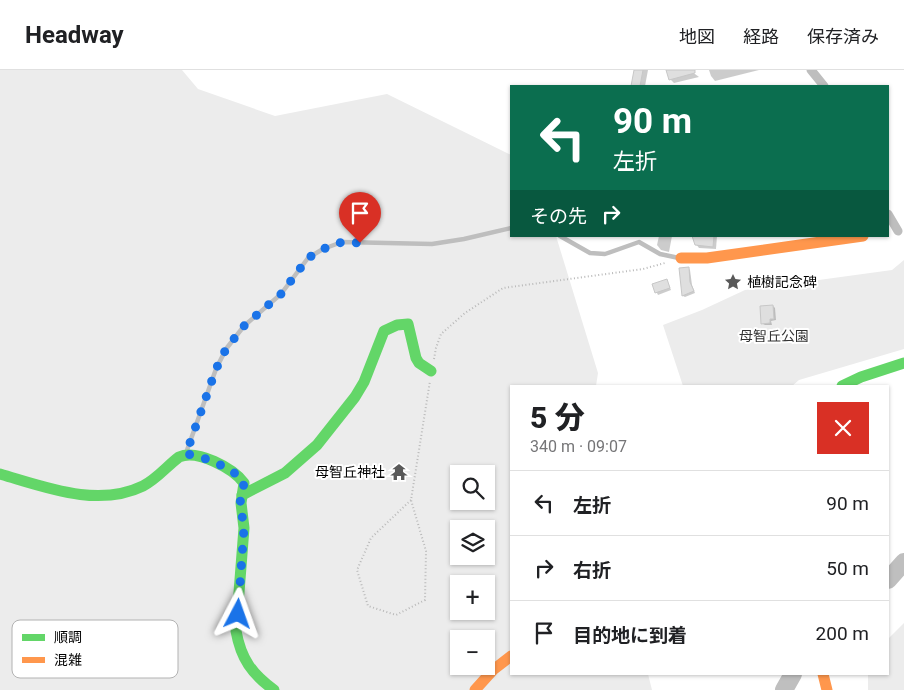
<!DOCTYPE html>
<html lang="ja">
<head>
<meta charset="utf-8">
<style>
  :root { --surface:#fff; --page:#f2f2f2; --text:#202124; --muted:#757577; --line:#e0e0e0 }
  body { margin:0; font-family:Roboto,"Noto Sans JP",sans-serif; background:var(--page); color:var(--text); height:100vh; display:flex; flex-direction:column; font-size:19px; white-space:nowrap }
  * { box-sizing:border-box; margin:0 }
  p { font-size:16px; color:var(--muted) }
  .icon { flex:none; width:28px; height:28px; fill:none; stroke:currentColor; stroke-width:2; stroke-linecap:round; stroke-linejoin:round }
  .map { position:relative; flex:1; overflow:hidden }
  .drawer { position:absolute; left:510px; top:315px; width:379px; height:290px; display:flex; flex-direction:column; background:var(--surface); border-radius:0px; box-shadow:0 1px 4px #0004 }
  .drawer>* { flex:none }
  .banner { position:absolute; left:510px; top:15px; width:379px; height:152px; border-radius:0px; box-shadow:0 1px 4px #0004; background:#0b6e4f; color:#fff; overflow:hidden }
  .tools { position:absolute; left:450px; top:395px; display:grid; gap:10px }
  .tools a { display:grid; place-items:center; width:45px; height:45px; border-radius:0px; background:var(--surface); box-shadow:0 1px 4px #0004; font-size:25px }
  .pin { position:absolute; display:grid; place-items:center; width:42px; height:42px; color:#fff; margin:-51px -21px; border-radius:50% 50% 50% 0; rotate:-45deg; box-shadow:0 0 5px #0007 }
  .pin .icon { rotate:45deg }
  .me { position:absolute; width:55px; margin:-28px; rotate:4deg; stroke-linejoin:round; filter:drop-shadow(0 0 4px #0008) }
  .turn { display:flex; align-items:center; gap:18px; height:105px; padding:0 20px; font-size:22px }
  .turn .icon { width:65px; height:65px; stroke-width:2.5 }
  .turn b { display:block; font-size:35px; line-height:42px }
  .then { display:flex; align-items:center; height:48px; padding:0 20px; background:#0003; gap:10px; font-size:19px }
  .round { display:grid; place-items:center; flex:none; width:52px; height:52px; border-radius:0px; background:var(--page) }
  .overview { display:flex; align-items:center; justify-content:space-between; height:85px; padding:0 20px }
  h1 { font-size:30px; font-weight:800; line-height:38px }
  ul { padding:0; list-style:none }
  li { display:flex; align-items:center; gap:15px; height:65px; padding:0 20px; border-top:1px solid var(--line) }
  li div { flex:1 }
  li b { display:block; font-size:19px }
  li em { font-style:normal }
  header { display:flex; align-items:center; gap:30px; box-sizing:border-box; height:70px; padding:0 25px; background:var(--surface); border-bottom:1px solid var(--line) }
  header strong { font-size:24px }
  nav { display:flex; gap:28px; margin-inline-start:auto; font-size:18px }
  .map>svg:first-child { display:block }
</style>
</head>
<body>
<header>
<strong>Headway</strong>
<nav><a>地図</a><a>経路</a><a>保存済み</a></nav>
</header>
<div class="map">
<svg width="904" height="620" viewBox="0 0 904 620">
  <rect width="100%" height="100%" fill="#fff"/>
  <g fill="#ececec" fill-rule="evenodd">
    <path d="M0,0H182L198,19L275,46L387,24L511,85V166H556L598,303L596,316H511V604H648L652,620H0ZM459,404H486V431H459ZM459,459H486V486H459ZM459,514H486V541H459ZM459,569H486V596H459Z"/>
    <polygon points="904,190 904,279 799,310 792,316 683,316 663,255 702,240 745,220 892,200"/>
    <polygon points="904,553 904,620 868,620 868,604 888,604 888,569"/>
  </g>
  <g fill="#0003">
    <polygon points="635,0 648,0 645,16 632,16"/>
    <polygon points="667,0 677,0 695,4 699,7 674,13 670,9"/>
    <polygon points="709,0 759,0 715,11 711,6"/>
    <polygon points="659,166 672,166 669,182 661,180 657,175"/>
    <polygon points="695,166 717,166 716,179 699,178 696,174"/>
    <polygon points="688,198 690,200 692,215 695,223 685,227 683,226"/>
    <polygon points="667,210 671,220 658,225 653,215"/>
    <polygon points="773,236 775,238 776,250 771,251 772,255 765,255 763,254"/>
  </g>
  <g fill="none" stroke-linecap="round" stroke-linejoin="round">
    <g stroke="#bfbfbf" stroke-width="18">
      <polyline points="888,510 904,492"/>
      <polyline points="784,620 793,604"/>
    </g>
  </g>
  <g fill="#dfdfdf" stroke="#c7c7c7">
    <polygon points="634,0 643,0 640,16 631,16"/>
    <polygon points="666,0 695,0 695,3 669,10"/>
    <polygon points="692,166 714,166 713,177 695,175"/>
    <polygon points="689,197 690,212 694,221 682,226 679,198"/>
    <polygon points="667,209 670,218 655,223 652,214"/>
    <polygon points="773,235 774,249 770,249 770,253 761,254 760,236"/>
  </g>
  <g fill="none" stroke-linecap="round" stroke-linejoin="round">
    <g stroke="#b9b9b9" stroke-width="2" stroke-dasharray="1 2.5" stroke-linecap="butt">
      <polyline points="434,289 436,278 441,264 465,243 503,218 643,199 665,193"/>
      <polyline points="411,430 371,468 357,500 368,536 396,545 425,530 426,481 411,430 430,311"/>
    </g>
    <g stroke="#bebebe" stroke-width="4.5">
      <polyline points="560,166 590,183 605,184 639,172 660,184 679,188"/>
      <polyline points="186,383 216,299 226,279 244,256 281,224 308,188 323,179 342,172 432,174 464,169 511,158"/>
    </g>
    <g stroke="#bebebe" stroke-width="9">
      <polyline points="811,0 824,16"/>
      <polyline points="888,144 898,161"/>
    </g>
    <g stroke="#63d668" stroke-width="11">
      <polyline points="842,316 861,307 904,293"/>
      <path d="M0,404C45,417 98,438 143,416C157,409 167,396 179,387C197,379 233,398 244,413L241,433L244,458L236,561C241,589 252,604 274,620"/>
      <polyline points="242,425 285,403 317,375 355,327 364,312 384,261 397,255 408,254 416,288 419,293 431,301"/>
    </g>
    <g stroke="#ff974d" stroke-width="11">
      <polyline points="681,188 707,188 863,166"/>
      <polyline points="823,604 827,620"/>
      <polyline points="475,620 493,600 511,586"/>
    </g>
  </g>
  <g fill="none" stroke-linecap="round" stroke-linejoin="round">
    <path stroke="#1a73e8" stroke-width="9" stroke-dasharray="0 16.2" d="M238,544L244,458L240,433L244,413C237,399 200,385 186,384L216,299L226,279L244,256L281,224L308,188L323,179L342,172L360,173"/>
  </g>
  <defs>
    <g id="sight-bare" transform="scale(1.35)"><path d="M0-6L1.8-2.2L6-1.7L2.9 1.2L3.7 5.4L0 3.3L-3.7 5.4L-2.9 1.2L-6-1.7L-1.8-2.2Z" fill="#595959" stroke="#fff" stroke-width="2.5" paint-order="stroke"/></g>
    <g id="temple-bare" transform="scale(1.35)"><path d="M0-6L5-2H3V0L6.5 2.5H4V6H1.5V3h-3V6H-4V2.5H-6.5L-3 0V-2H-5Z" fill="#595959" stroke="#fff" stroke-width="2.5" paint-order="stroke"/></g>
  </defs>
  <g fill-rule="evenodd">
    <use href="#sight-bare" x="733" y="212"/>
    <use href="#temple-bare" x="399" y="402"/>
  </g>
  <g text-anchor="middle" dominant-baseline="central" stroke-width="4" stroke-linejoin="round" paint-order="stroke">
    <g font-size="14" fill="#000" stroke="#fff" text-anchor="start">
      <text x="747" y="212">植樹記念碑</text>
      <text x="385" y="402" text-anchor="end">母智丘神社</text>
    </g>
    <g font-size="14" fill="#333" stroke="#fff">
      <text x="774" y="266">母智丘公園</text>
    </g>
  </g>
  <rect x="12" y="550" width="166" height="58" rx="8" fill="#fff" stroke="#b2b2b2" stroke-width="1"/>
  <rect x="22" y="564" width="23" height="7" fill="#63d668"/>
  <rect x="22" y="587" width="23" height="6" fill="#ff974d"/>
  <g font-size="14" fill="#000">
    <text x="54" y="572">順調</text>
    <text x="54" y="595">混雑</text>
  </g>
</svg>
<div class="tools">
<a><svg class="icon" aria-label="search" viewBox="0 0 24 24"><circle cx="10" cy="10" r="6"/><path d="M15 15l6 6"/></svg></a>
<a><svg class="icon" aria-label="layers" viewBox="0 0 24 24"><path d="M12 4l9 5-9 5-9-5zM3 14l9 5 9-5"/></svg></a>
<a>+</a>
<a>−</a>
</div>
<div class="pin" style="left:360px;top:173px;background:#d93025"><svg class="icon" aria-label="arrive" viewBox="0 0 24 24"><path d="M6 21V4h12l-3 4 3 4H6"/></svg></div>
<svg class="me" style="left:238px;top:544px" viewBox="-20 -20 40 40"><path d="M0-17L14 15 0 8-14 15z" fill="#1a73e8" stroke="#fff" stroke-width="4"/></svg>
<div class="banner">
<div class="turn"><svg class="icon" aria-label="left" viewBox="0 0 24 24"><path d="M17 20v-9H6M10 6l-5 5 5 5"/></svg><div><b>90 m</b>左折</div></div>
<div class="then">その先<svg class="icon" aria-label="right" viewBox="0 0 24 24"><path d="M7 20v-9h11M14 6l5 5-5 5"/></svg></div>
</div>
<section class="drawer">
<div class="overview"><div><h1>5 分</h1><p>340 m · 09:07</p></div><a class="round" style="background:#d93025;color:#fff"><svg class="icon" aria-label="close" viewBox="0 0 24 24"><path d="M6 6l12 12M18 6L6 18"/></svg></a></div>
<ul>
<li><svg class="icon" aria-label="left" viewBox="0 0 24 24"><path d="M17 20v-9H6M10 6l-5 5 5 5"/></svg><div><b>左折</b></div><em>90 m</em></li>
<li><svg class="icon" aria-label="right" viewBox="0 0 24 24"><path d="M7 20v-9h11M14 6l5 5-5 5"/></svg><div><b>右折</b></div><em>50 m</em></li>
<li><svg class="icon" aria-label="arrive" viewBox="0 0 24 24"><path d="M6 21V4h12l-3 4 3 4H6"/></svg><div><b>目的地に到着</b></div><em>200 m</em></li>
</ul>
</section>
</div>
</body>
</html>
